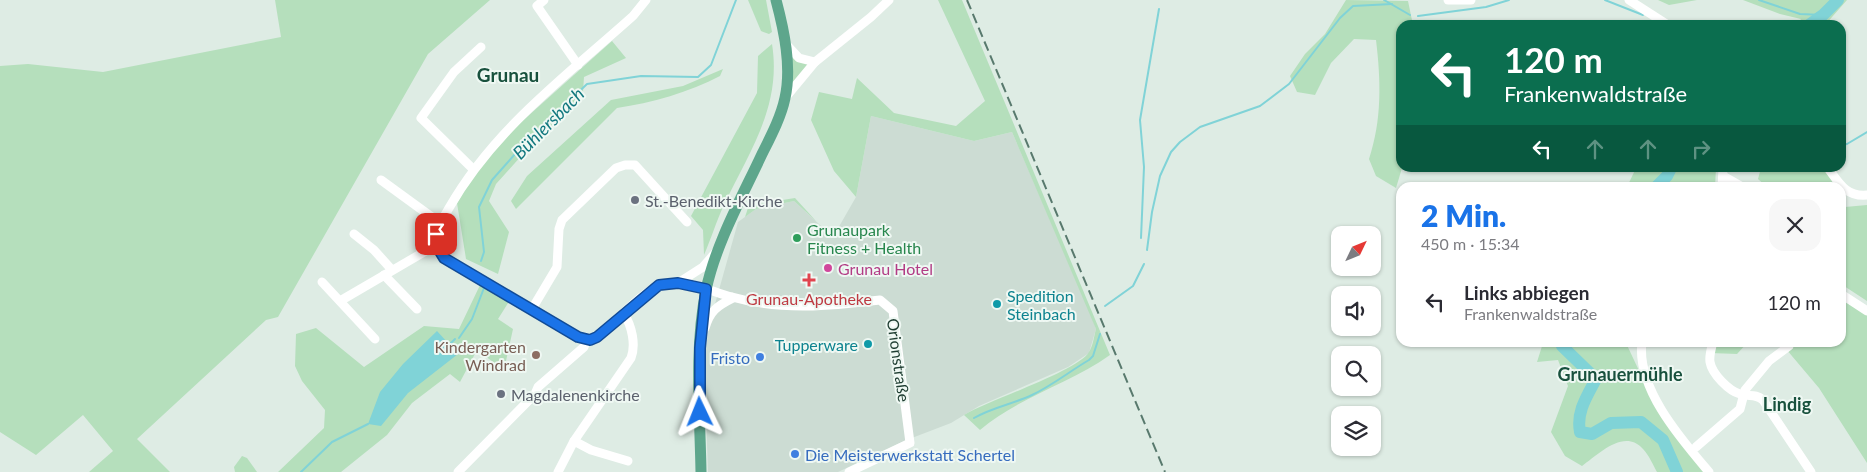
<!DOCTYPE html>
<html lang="de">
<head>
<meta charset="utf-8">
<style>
  :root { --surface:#fff; --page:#f7f7f7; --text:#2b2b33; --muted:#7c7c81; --accent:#1a73e8 }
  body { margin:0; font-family:Lato,sans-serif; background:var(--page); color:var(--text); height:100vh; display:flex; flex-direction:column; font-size:19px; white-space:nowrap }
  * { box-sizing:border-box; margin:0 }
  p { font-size:16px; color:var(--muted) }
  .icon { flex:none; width:28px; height:28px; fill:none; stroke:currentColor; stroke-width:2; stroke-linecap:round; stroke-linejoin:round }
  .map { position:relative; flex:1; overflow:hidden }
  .sheet { position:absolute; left:1396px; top:182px; width:450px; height:165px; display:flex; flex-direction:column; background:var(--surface); border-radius:15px; box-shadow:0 1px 4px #0004 }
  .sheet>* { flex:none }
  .hud { position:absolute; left:1396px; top:20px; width:450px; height:152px; border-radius:15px; box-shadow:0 1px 4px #0004; background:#0b6e4f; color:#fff; overflow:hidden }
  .needle { width:32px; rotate:47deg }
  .tools { position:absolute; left:1331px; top:226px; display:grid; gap:10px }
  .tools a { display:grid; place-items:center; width:50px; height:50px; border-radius:10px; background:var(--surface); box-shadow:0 1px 4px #0004; font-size:25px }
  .pin { position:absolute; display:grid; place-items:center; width:42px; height:42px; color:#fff; margin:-21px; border-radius:10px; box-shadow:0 2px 8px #0006 }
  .me { position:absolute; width:55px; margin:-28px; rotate:358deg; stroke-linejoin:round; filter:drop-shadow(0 0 4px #0008) }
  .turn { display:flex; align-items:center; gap:18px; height:105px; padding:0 25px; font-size:22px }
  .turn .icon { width:65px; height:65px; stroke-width:2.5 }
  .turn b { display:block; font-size:35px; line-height:42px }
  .lanes { display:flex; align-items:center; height:48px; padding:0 25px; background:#0003; justify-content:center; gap:25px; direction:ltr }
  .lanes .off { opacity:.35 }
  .round { display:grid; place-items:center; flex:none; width:52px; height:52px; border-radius:15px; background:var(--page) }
  .head { display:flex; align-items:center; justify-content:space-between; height:85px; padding:0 25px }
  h1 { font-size:30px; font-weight:800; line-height:38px; color:var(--accent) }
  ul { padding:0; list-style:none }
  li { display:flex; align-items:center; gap:15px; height:70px; padding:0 25px }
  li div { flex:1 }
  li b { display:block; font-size:19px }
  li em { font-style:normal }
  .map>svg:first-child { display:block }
</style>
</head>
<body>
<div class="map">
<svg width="1867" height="472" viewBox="0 0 1867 472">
  <rect width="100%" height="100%" fill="#deece4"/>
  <polygon fill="#ccdcd3" points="871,116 974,141 1012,132 1092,317 1096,329 1089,353 1068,367 979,406 951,423 904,441 838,472 708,472 704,359 710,322 738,222 756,209 794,201 833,237 856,197"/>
  <g fill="#b5dfbc">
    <polygon points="275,0 490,0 428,54 278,317 266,320 137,439 170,472 89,472 113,451 83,415 36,455 0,432 0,66 28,64 103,72 281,37"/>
    <polygon points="748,0 766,0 772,32 769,34 761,31"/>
    <path d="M938,0H962L1110,355C1069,384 1019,397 980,430L964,415C989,400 1078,371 1089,352C1093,346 1094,336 1096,329L1012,132L974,141L871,116L856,197L834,171L811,120L819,92L852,99L857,78L894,113L956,126L985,101Z"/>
    <path d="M1346,0L1408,1L1413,25H1401L1402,168L1396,188L1376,176L1369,159C1382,120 1381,81 1376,40L1354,39L1331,63L1315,95L1297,92L1290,76L1305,54L1325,34Z"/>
    <polygon points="1658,0 1697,0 1669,5"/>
    <polygon points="1743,0 1847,0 1825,25 1796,25 1801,19 1780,14"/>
    <polygon points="612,41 626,58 584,77 583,92 539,143 523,154 496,184 489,201 509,232 498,274 466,259 457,203 476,170 509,133"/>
    <path d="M772,44C782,106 749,152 724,205C716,222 711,239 704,255L703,230L691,216L757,93L758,56Z"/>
    <polygon points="792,51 812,63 791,85"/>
    <path d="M723,69L720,76C690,92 651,103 617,108L516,209L511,201L527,176L611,100L683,86Z"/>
    <polygon points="1636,168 1716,168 1715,187 1627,187"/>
    <polygon points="1761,168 1826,168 1835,187 1767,187 1758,179"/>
    <polygon points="795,198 816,221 794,201 756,209 745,217 751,199 757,204"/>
    <polygon points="1841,200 1845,207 1867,205 1867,301 1841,284"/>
    <polygon points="481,283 510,300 498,319 513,329 504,370 477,350 460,382 450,374 412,403 387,435 341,472 278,472 324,428 325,410 302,381 295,366 296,334 316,328 364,367 424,326 459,329"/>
    <polygon points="1841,298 1867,315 1867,463 1819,388 1781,343 1841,342"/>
    <path d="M1543,343H1626L1641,375L1704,472H1657C1653,465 1649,455 1643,449C1624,428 1599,454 1582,466L1565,456L1551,432L1568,386L1558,360L1537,362Z"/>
    <polygon points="1713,343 1747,343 1737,354 1710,353"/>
    <polygon points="242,456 247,458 257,472 235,472 234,467"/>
  </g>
  <polygon fill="#80d3d7" points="437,331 458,354 408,393 381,426 368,424 380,392 403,364"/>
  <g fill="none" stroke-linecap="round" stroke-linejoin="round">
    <g stroke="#80d3d7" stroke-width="2">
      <polyline points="1384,0 1410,15"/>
      <polyline points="1605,0 1643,15"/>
      <polyline points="1759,0 1800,14 1823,15"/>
      <polyline points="1418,16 1486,7 1509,0"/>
      <polyline points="1841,145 1847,144 1867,132"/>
      <polyline points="1141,238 1144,167 1140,120 1159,9"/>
      <polyline points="1147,250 1152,212 1160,176 1171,152 1180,142 1200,127 1260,106 1289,84 1340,18 1353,6 1392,4"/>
      <polyline points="481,261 484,252 479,207 492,180 523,145 587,84 641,76 698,77 711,65 736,0"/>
      <polyline points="1105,306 1133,286 1144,264"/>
      <polyline points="459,338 472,319 484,288"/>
      <polyline points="450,344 455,339"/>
      <path d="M974,418C993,407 1013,404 1032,395C1053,385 1070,371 1089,360L1093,356L1100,334"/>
      <polyline points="301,472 332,442 368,424"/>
    </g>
    <g stroke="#80d3d7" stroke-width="12">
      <polyline points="1809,25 1823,15 1838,0"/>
      <polyline points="1655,188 1667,176 1671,168"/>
      <path d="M1561,342L1562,346L1596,379C1587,396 1576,412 1580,432L1592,434L1611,423L1641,422L1663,440L1677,472"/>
    </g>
    <g stroke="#fff" stroke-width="9">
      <polyline points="544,0 537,6 578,65"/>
      <path d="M646,0L633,16C566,76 494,129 449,208C443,219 432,233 436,247C439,257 450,262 458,267L578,337L590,340L597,337C614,323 640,294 658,286C681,275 711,292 732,297C781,311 831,306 880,300L893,311L910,443L849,472"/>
      <polyline points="1448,0 1471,0"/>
      <polyline points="1629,0 1668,25"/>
      <polyline points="784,42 799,58 815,62"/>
      <polyline points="786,97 815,62 871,17 889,0"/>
      <path d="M1828,168C1839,183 1846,197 1867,195"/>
      <polyline points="473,169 421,118 454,72 481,47"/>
      <polyline points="1723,176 1744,188"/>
      <polyline points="381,180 440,223"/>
      <polyline points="1722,188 1723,168"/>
      <polyline points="354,234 374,250 392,270"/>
      <polyline points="384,275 417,309"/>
      <polyline points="322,282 375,339"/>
      <polyline points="678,283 703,267 716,252"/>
      <polyline points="1841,294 1867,311"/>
      <polyline points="340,301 436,245"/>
      <polyline points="532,309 557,267 559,229 562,220 616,168 625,165 635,165 687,222"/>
      <path d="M705,328C710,311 717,306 733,298"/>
      <path d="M1642,342C1636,388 1681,439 1709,472"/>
      <path d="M1713,342C1711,349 1709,356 1710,362C1712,374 1729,391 1740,394C1749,397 1755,393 1763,400L1811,472"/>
      <polyline points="574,441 591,450 628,461"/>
      <polyline points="1696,447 1740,409 1745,390 1769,361 1789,346"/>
      <polyline points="458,472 535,394 538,387 584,347 587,339"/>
      <path d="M558,472L574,441L631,358C636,345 632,326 624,314"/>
    </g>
    <path stroke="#5ea68c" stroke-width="11" d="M701,472C700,412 694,350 706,290C716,243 742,197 762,154C771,136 781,117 785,98C792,67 784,30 776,0"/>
    <polyline stroke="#58796d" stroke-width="2" stroke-dasharray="10 5" stroke-linecap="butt" points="967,0 1165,472"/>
  </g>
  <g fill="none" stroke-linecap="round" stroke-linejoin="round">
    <g stroke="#114b97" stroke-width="12">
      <polyline id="route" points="436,234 436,245 444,258 578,337 590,340 597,337 659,285 678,283 706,289 700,348 700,412"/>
    </g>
    <use href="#route" stroke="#1a73e8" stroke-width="9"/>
  </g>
  <g fill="#6b7280" stroke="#eff8f3" stroke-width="2">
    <circle cx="635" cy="200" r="5"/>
    <circle cx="501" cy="394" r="5"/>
  </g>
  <circle fill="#2e9e5b" stroke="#eff8f3" stroke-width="2" cx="797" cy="238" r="5"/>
  <circle fill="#d1479c" stroke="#eff8f3" stroke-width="2" cx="828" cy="268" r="5"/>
  <path fill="#e0444e" stroke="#eff8f3" stroke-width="2" d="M806.5 272.5h5v5h5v5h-5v5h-5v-5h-5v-5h5z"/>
  <g fill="#0f9aa8" stroke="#eff8f3" stroke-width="2">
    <circle cx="997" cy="304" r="5"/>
    <circle cx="868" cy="344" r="5"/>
  </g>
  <circle fill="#8d6e63" stroke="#eff8f3" stroke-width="2" cx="536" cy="355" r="5"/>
  <g fill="#3f7fe0" stroke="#eff8f3" stroke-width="2">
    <circle cx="760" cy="357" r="5"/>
    <circle cx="795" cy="454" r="5"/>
  </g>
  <g text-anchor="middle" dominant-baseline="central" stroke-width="4" stroke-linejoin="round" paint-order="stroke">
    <g font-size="16" fill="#5b616d" stroke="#eff8f3" text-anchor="start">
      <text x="645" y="200">St.-Benedikt-Kirche</text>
      <text x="511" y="394">Magdalenenkirche</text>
    </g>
    <g font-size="16" fill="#27864d" stroke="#eff8f3" text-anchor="start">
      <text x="807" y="229">Grunaupark<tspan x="807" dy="18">Fitness + Health</tspan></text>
    </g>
    <g font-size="16" fill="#b23c85" stroke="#eff8f3" text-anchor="start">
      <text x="838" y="268">Grunau Hotel</text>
    </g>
    <g font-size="16" fill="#0d838f" stroke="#eff8f3" text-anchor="start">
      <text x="1007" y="295">Spedition<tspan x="1007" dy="18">Steinbach</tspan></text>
      <text x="858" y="344" text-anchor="end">Tupperware</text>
    </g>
    <g font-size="16" fill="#be3a42" stroke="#eff8f3">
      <text x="809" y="298">Grunau-Apotheke</text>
    </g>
    <g font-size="16" fill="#785e54" stroke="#eff8f3" text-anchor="end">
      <text x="526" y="346">Kindergarten<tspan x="526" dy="18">Windrad</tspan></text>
    </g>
    <g font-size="16" fill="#366cbe" stroke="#eff8f3" text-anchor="end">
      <text x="750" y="357">Fristo</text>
      <text x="805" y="454" text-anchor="start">Die Meisterwerkstatt Schertel</text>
    </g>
    <g font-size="16" fill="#1e3d31" stroke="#eff8f3">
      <text transform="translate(899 360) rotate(82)">Orionstraße</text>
    </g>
    <g font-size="18" font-style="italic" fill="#12787f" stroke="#eff8f3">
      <text transform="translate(548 123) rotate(-45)">Bühlersbach</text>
    </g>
    <g font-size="18" font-weight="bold" fill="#18513d" stroke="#eff8f3">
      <text x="1620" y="374">Grunauermühle</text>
      <text x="1787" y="404">Lindig</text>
    </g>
    <g font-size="19" font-weight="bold" fill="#18513d" stroke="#eff8f3">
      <text x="508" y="74">Grunau</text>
    </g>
  </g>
</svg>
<div class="tools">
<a><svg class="needle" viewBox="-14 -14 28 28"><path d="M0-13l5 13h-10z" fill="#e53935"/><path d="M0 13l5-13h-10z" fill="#7c7c81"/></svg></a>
<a><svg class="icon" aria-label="sound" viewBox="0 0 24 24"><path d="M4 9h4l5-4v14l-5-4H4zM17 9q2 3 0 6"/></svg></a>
<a><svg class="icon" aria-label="search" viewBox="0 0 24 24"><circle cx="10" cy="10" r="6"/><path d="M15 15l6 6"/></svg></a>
<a><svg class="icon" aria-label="layers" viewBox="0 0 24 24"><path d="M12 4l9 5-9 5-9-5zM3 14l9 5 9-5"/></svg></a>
</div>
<div class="pin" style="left:436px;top:234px;background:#d93025"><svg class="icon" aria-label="arrive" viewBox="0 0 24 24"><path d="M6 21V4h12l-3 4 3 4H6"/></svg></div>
<svg class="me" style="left:700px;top:412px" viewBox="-20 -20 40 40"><path d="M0-17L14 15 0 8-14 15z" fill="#1a73e8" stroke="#fff" stroke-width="4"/></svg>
<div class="hud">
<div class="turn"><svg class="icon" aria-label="left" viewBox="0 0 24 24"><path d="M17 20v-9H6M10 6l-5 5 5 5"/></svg><div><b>120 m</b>Frankenwaldstraße</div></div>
<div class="lanes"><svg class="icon" aria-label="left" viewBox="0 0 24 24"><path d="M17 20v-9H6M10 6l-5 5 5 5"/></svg><svg class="icon off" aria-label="ahead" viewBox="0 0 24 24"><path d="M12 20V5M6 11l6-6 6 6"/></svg><svg class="icon off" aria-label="ahead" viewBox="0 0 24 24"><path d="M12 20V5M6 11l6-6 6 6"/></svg><svg class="icon off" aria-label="right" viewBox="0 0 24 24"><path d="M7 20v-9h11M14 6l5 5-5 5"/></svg></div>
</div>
<section class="sheet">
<div class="head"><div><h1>2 Min.</h1><p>450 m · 15:34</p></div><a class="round"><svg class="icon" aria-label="close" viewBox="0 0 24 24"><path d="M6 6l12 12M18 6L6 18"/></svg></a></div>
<ul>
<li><svg class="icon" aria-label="left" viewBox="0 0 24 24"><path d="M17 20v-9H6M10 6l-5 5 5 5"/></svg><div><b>Links abbiegen</b><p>Frankenwaldstraße</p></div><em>120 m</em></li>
</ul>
</section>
</div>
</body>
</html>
